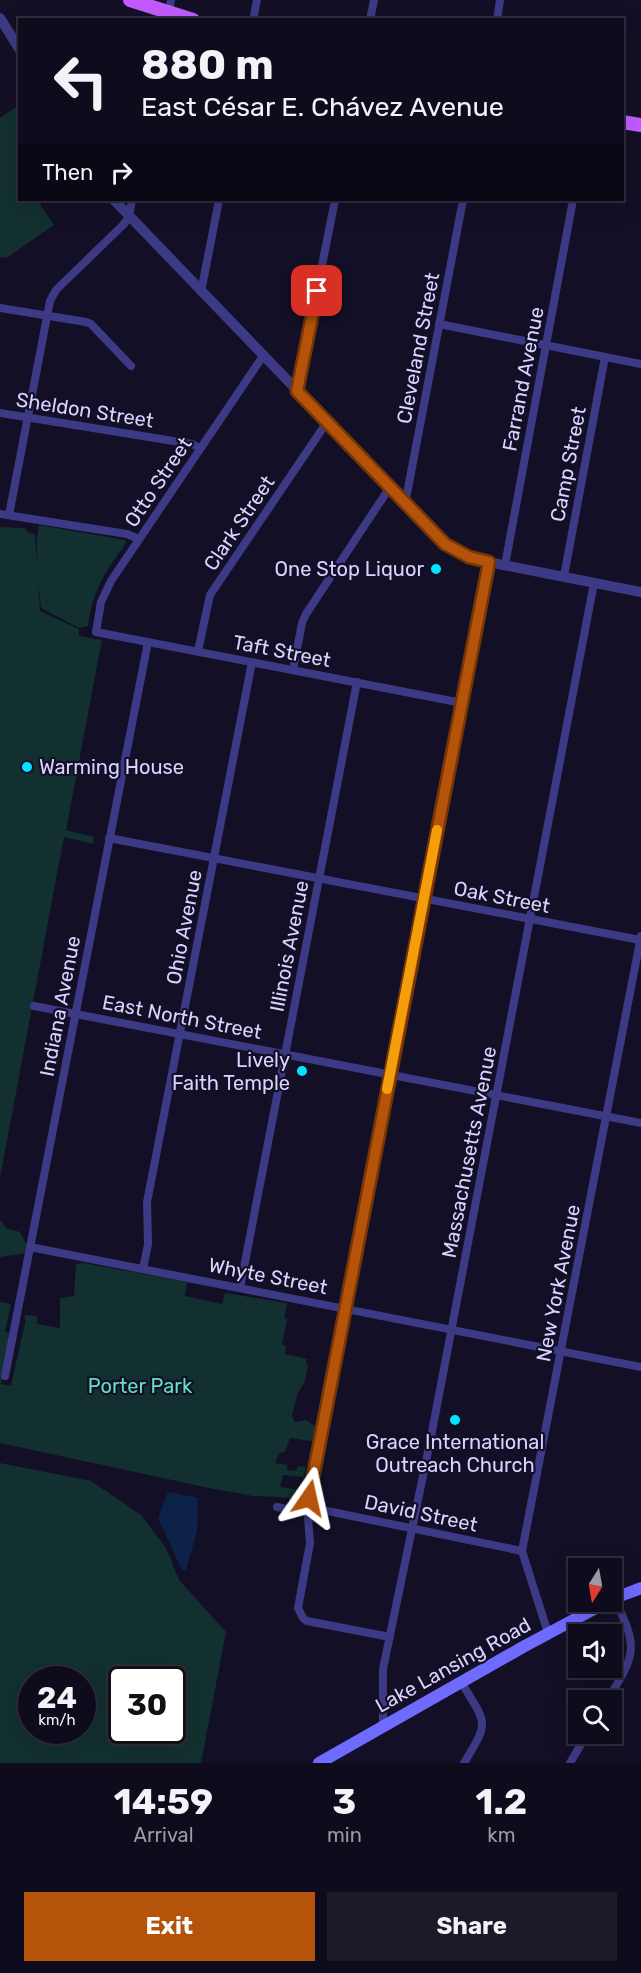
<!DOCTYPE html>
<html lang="en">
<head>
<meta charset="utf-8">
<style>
  :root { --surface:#0e0b1c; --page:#1c1929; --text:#f1f3f6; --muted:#9b9ba3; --line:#2e2b3b; --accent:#b45309 }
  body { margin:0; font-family:Rubik,sans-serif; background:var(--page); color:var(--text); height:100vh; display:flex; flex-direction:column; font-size:22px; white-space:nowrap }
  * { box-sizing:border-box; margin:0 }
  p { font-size:20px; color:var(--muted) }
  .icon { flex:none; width:33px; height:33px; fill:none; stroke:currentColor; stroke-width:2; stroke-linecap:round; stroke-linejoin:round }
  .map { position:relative; height:1763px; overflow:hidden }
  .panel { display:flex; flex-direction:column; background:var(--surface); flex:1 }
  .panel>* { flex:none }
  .guide { position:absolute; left:18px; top:18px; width:606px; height:183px; border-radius:0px; box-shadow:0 6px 24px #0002,0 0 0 2px var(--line); background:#0e0b1c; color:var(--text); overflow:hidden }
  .needle { width:39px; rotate:191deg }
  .tools { position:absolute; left:568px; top:1558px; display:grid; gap:12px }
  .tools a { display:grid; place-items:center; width:54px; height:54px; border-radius:0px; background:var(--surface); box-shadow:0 6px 24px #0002,0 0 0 2px var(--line); font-size:30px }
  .speed { position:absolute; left:18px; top:1666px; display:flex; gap:12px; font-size:30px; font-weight:700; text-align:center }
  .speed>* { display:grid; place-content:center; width:78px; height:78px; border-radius:50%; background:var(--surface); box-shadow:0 6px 24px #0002,0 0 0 2px var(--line); line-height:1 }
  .speed small { font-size:15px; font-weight:400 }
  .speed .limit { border:3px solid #111; border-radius:9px; background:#fff; color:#111 }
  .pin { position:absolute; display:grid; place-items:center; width:51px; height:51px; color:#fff; margin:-26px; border-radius:12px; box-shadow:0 3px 9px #0006 }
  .me { position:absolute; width:66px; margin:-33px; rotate:11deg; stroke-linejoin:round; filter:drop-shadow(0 0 4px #0008) }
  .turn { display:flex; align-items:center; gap:21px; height:126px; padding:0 24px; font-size:27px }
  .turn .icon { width:78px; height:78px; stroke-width:2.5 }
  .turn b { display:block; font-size:42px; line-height:51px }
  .then { display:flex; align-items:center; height:57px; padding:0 24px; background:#0003; gap:12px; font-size:22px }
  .eta { display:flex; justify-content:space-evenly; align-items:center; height:102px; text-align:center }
  .eta b { font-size:36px; font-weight:700; line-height:42px }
  .button { display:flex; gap:12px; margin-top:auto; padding:12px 24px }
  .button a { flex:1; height:69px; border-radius:0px; background:var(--accent); color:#fff; font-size:24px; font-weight:700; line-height:69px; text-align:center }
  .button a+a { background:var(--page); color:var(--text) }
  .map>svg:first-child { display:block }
</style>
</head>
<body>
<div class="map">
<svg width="641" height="1763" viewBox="0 0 641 1763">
  <rect width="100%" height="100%" fill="#130f26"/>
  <g fill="#12302f" fill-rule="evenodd">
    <polygon points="19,105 20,200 45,200 40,204 54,225 6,258 0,257 0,118"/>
    <path d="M39,525L125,540L126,543C105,573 93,588 88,626L79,628L41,608L38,580L40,611L79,629V636L102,640L66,830L94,837L93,844L64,837L0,1178V527L25,528L29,533L35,534L37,564V537Z"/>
    <path d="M0,1220L6,1228L20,1232L26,1244L25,1253C17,1256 7,1254 0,1258Z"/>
    <polygon points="84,1263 187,1282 185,1296 222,1304 225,1293 287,1303 284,1318 287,1319 282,1344 286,1346 285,1354 307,1359 306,1364 308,1364 305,1381 297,1395 292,1416 295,1422 306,1420 318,1428 316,1442 290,1438 285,1452 279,1453 275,1463 287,1465 287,1470 296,1471 298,1466 306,1467 304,1477 283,1475 280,1487 299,1490 298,1498 253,1496 214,1489 0,1443 0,1302 11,1304 5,1332 10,1333 1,1384 11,1386 25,1323 25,1315 37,1316 37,1324 60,1328 60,1298 74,1296 76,1264"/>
    <path d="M0,1463L91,1481L141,1515L166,1548L179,1580L226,1632L201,1763H0ZM32,1680H82V1731H32ZM122,1680H172V1731H122Z"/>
  </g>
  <polygon fill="#0c2248" points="170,1492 198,1498 197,1531 186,1570 182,1570 158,1518 167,1494"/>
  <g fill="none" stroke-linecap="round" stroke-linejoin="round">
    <g stroke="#3d3a85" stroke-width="8">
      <polyline points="167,20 171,0"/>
      <polyline points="253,20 257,0"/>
      <polyline points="370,20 374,0"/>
      <polyline points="497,20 500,0"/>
      <polyline points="201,292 219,200"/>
      <polyline points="0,308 86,322 91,324 131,366"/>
      <polyline points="439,324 641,364"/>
      <polyline points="263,356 111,581 101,602 96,632 462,703"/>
      <polyline points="297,391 335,200"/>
      <polyline points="0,413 192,444 200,448"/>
      <polyline points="405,504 463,200"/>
      <polyline points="0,514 127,534 139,539"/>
      <polyline points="9,515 50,301 56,290 123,225 129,217 132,200"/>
      <polyline points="505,565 573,200"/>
      <polyline points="564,576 605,357"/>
      <polyline points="198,651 210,595 327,422"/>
      <polyline points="293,670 302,623 306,614 390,487"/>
      <polyline points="109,838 640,940"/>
      <polyline points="34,1006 641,1123"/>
      <polyline points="30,1247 641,1367"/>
      <polyline points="143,1269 148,1244 147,1202 252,662"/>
      <polyline points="240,1288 357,682"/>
      <polyline points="5,1376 148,642"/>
      <polyline points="277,1507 287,1509 308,1507 522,1551"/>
      <polyline points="548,1633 522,1551 641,936"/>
      <polyline points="390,1637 307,1621 303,1618 298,1608 310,1543 308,1517 309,1496 489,562"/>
      <path d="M461,1682C487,1725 490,1720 464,1763"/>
      <path d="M607,1701C636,1653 639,1649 614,1598"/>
      <polyline points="383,1727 383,1669 430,1442 594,583"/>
      <polyline points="570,1763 587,1734"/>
    </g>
    <g stroke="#3d3a85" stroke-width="10">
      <polyline points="0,18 20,50"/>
      <polyline points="114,200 445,544 460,554 478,560 641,592"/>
    </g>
    <g stroke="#6f6bff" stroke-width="12">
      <polyline points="612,1599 641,1588"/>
      <polyline points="319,1763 523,1647 607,1602"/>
    </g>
    <g stroke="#c25bff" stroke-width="14">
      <polyline points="130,0 193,20"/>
      <polyline points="622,122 641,125"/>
    </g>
  </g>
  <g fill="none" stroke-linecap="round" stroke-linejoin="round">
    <g stroke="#753606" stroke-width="15">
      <polyline id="route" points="309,1498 489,562 469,557 445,544 297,391 317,291"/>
    </g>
    <use href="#route" stroke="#b45309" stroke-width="10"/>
    <polyline stroke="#f59e0b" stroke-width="10" points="387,1089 437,830"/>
  </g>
  <g fill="#00e5ff" stroke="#130f26" stroke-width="2">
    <circle cx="436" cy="569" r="6"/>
    <circle cx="27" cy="767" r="6"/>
    <circle cx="302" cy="1071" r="6"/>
    <circle cx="455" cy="1420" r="6"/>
  </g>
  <g text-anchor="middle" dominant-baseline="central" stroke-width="4.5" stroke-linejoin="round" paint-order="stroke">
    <g font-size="20" fill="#d9d4ff" stroke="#130f26">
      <text transform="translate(418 348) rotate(-79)">Cleveland Street</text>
      <text transform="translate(523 379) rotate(-79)">Farrand Avenue</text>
      <text transform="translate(85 410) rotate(9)">Sheldon Street</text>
      <text transform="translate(568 464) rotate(-79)">Camp Street</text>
      <text transform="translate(158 482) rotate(-56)">Otto Street</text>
      <text transform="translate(239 523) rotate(-56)">Clark Street</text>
      <text transform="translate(282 651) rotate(11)">Taft Street</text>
      <text transform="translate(502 897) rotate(11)">Oak Street</text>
      <text transform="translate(184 927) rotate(-79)">Ohio Avenue</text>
      <text transform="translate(289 946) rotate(-79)">Illinois Avenue</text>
      <text transform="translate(60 1006) rotate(-79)">Indiana Avenue</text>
      <text transform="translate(182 1017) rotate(11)">East North Street</text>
      <text transform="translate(469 1152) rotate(-79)">Massachusetts Avenue</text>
      <text transform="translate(268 1276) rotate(11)">Whyte Street</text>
      <text transform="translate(558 1283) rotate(-79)">New York Avenue</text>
      <text transform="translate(421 1513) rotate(12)">David Street</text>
      <text transform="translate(453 1665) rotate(-29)">Lake Lansing Road</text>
    </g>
    <g font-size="20" fill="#d9d4ff" stroke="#130f26" text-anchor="end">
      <text x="424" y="569">One Stop Liquor</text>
      <text x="39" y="767" text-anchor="start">Warming House</text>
      <text x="290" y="1060">Lively<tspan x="290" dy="23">Faith Temple</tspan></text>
      <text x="455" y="1442" text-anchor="middle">Grace International<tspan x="455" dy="23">Outreach Church</tspan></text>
    </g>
    <g font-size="20" fill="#5fe0c0" stroke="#130f26">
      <text x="140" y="1386">Porter Park</text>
    </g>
  </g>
</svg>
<div class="tools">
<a><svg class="needle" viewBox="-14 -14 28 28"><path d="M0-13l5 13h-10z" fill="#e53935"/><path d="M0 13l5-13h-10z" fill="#9b9ba3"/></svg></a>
<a><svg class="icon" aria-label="sound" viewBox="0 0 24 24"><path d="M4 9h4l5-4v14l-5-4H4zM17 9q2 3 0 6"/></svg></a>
<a><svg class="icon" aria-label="search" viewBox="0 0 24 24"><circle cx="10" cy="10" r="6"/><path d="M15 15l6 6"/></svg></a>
</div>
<div class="speed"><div>24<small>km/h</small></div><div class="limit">30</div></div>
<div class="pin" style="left:317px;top:291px;background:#d93025"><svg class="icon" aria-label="arrive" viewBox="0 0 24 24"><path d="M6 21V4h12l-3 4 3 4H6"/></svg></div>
<svg class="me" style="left:309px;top:1498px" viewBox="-20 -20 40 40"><path d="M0-17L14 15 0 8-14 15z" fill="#b45309" stroke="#fff" stroke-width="4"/></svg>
<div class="guide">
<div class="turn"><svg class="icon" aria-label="left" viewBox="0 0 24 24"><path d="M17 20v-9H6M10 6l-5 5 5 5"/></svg><div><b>880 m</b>East César E. Chávez Avenue</div></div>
<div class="then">Then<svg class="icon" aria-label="right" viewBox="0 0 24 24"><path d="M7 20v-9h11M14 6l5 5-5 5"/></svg></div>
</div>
</div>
<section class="panel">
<div class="eta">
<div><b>14:59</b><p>Arrival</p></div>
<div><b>3</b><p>min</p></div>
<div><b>1.2</b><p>km</p></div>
</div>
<div class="button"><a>Exit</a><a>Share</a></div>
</section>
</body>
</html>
